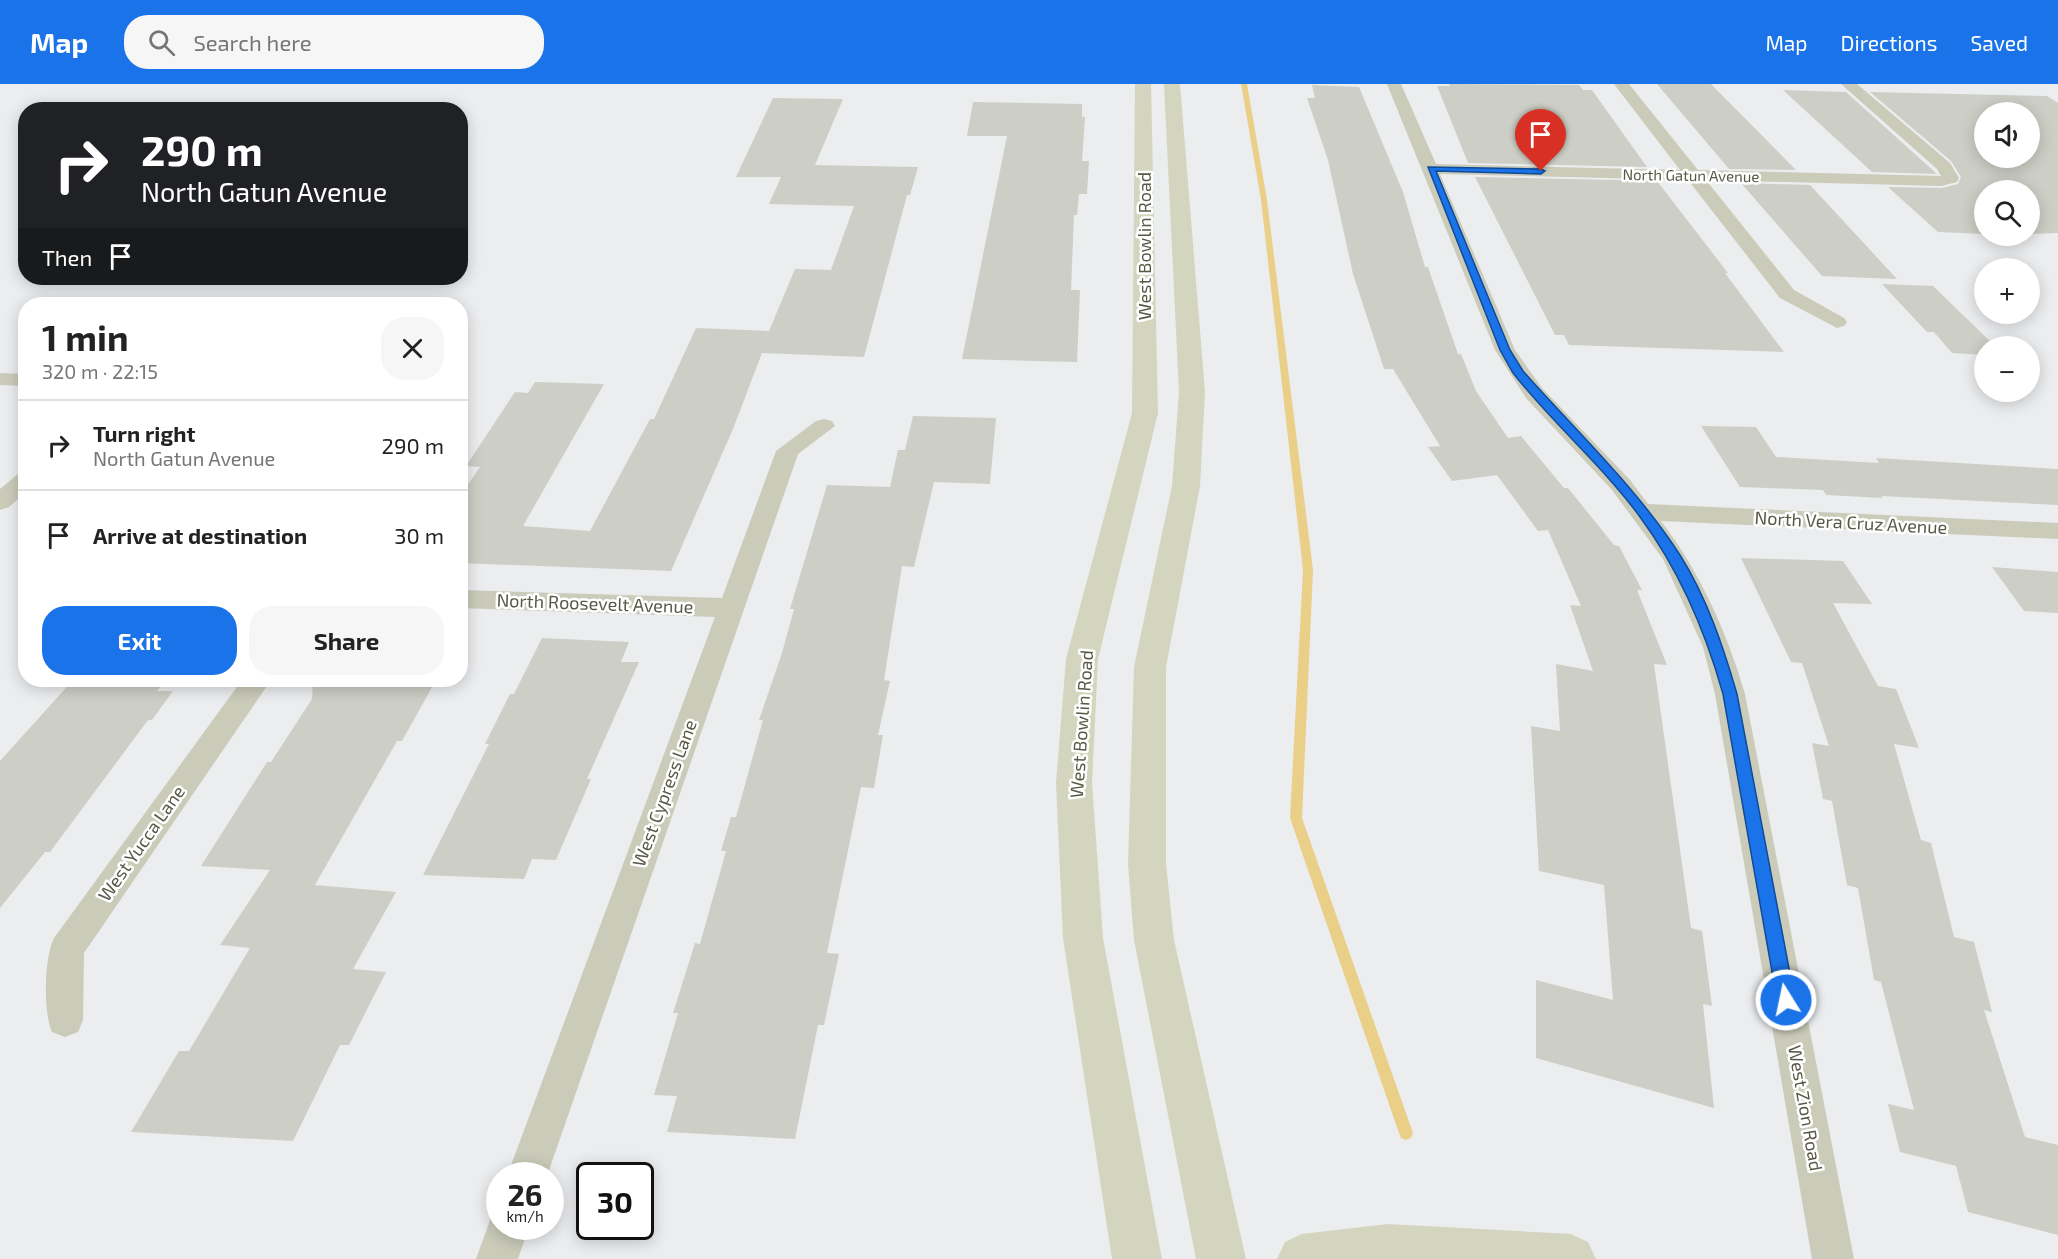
<!DOCTYPE html>
<html lang="en">
<head>
<meta charset="utf-8">
<style>
  :root { --surface:#fff; --page:#f6f6f6; --text:#222; --muted:#767676; --line:#e0e0e0; --accent:#1a73e8 }
  body { margin:0; font-family:"Exo 2",sans-serif; background:var(--page); color:var(--text); height:100vh; display:flex; flex-direction:column; font-size:22px; white-space:nowrap }
  * { box-sizing:border-box; margin:0 }
  p { font-size:20px; color:var(--muted) }
  .icon { flex:none; width:33px; height:33px; fill:none; stroke:currentColor; stroke-width:2; stroke-linecap:round; stroke-linejoin:round }
  .map { position:relative; flex:1; overflow:hidden }
  .sheet { position:absolute; left:18px; top:213px; width:450px; height:390px; display:flex; flex-direction:column; background:var(--surface); border-radius:24px; box-shadow:0 3px 15px #0003 }
  .sheet>* { flex:none }
  .banner { position:absolute; left:18px; top:18px; width:450px; height:183px; border-radius:24px; box-shadow:0 3px 15px #0003; background:#202124; color:#fff; overflow:hidden }
  .controls { position:absolute; left:1974px; top:18px; display:grid; gap:12px }
  .controls a { display:grid; place-items:center; width:66px; height:66px; border-radius:50%; background:var(--surface); box-shadow:0 3px 15px #0003; font-size:30px }
  .speed { position:absolute; left:486px; top:1078px; display:flex; gap:12px; font-size:30px; font-weight:700; text-align:center }
  .speed>* { display:grid; place-content:center; width:78px; height:78px; border-radius:50%; background:var(--surface); box-shadow:0 3px 15px #0003; line-height:1 }
  .speed small { font-size:15px; font-weight:400 }
  .speed .limit { border:3px solid #111; border-radius:9px; background:#fff; color:#111 }
  .pin { position:absolute; display:grid; place-items:center; width:51px; height:51px; color:#fff; margin:-62px -26px; border-radius:50% 50% 50% 0; rotate:-45deg; box-shadow:0 0 6px #0007 }
  .pin .icon { rotate:45deg }
  .me { position:absolute; width:66px; margin:-33px; rotate:350deg; stroke-linejoin:round; filter:drop-shadow(0 0 4px #0008) }
  .turn { display:flex; align-items:center; gap:21px; height:126px; padding:0 24px; font-size:27px }
  .turn .icon { width:78px; height:78px; stroke-width:2.5 }
  .turn b { display:block; font-size:42px; line-height:51px }
  .then { display:flex; align-items:center; height:57px; padding:0 24px; background:#0003; gap:12px; font-size:22px }
  .round { display:grid; place-items:center; flex:none; width:63px; height:63px; border-radius:24px; background:var(--page) }
  .summary { display:flex; align-items:center; justify-content:space-between; height:102px; padding:0 24px }
  h1 { font-size:36px; font-weight:700; line-height:45px }
  .action { display:flex; gap:12px; margin-top:auto; padding:12px 24px }
  .action a { flex:1; height:69px; border-radius:24px; background:var(--accent); color:#fff; font-size:24px; font-weight:700; line-height:69px; text-align:center }
  .action a+a { background:var(--page); color:var(--text) }
  ul { padding:0; list-style:none }
  li { display:flex; align-items:center; gap:18px; height:90px; padding:0 24px; border-top:2px solid var(--line) }
  li div { flex:1 }
  li b { display:block; font-size:22px }
  li em { font-style:normal }
  header { display:flex; align-items:center; gap:36px; box-sizing:border-box; height:84px; padding:0 30px; background:var(--accent); color:#fff }
  header strong { font-size:28px }
  nav { display:flex; gap:33px; margin-inline-start:auto; font-size:21px }
  .search { width:420px; height:54px; background:var(--page); display:flex; align-items:center; gap:15px; box-sizing:border-box; padding:0 21px; border-radius:24px; color:var(--muted); font-size:22px }
  .map>svg:first-child { display:block }
</style>
</head>
<body>
<header>
<strong>Map</strong>
<div class="search"><svg class="icon" aria-label="search" viewBox="0 0 24 24"><circle cx="10" cy="10" r="6"/><path d="M15 15l6 6"/></svg>Search here</div>
<nav><a>Map</a><a>Directions</a><a>Saved</a></nav>
</header>
<div class="map">
<svg width="2058" height="1175" viewBox="0 0 2058 1175">
  <rect width="100%" height="100%" fill="#ecedef"/>
  <g fill="none" stroke-linecap="round" stroke-linejoin="round">
    <polygon fill="#e9cf87" fill-rule="evenodd" points="1241,0 1247,0 1267,116 1313,486 1302,734 1413,1049 1411,1054 1406,1056 1401,1054 1399,1049 1290,734 1303,486 1261,116"/>
  </g>
  <g fill="#cdcfc6" fill-rule="evenodd">
    <polygon points="1449,0 1579,1 1583,6 1592,6 1647,83 1468,79 1437,2 1450,2"/>
    <polygon points="1657,0 1711,0 1796,86 1729,85"/>
    <polygon points="1312,1 1359,3 1403,108 1425,183 1428,183 1458,270 1461,270 1476,307 1508,354 1521,352 1564,404 1568,404 1614,461 1619,462 1642,506 1637,506 1667,581 1654,580 1691,844 1702,847 1712,922 1703,920 1714,1024 1536,974 1536,896 1613,916 1604,801 1539,787 1531,642 1560,647 1556,580 1593,587 1570,521 1581,522 1548,446 1538,447 1497,391 1452,397 1428,363 1440,362 1393,285 1384,285 1353,190 1328,76 1307,14 1315,14"/>
    <polygon points="1783,6 1846,8 1937,90 1872,88"/>
    <path d="M1870,8L2047,12L2058,19V149L2030,150V106H1984V150L1938,148L1888,103L1942,104L1958,100L1961,93L1951,77ZM1984,28H2030V74H1984Z"/>
    <polygon points="773,14 843,15 815,81 918,83 910,111 907,111 864,273 762,269 733,345 671,487 460,479 460,412 480,383 466,382 515,308 528,309 535,298 604,300 523,442 590,447 650,335 654,335 696,244 769,247 795,185 831,186 854,122 769,120 781,93 736,93"/>
    <polygon points="973,18 1082,20 1082,33 1085,33 1082,77 1089,77 1087,110 1079,110 1077,131 1074,131 1071,206 1080,206 1077,278 962,275 1007,52 967,52"/>
    <polygon points="1475,93 1657,97 1728,189 1725,189 1784,268 1569,261 1564,251 1555,251"/>
    <polygon points="1741,99 1810,101 1897,195 1822,192"/>
    <polygon points="1882,200 1933,202 1995,262 1984,262 1984,271 1952,269 1934,248 1927,248"/>
    <polygon points="913,332 996,334 990,400 934,398 914,483 902,482 884,596 890,597 878,651 883,651 874,704 861,703 827,869 839,870 824,941 818,941 795,1055 667,1048 677,1012 654,1011 678,929 673,929 695,859 700,860 726,767 721,767 731,733 736,733 763,636 759,636 782,569 794,525 790,525 827,401 890,403 898,366 905,366"/>
    <polygon points="1701,342 1756,343 1776,373 1879,379 1876,374 2058,385 2058,421 1881,412 1883,414 1826,411 1823,406 1740,403"/>
    <polygon points="1741,474 1843,477 1872,520 1833,519 1878,602 1896,605 1919,664 1894,660 1921,756 1931,759 1954,853 1974,858 1992,928 1984,926 2025,1053 2058,1061 2058,1151 1968,1128 1956,1082 1900,1068 1888,1020 1914,1026 1881,898 1874,896 1858,804 1847,801 1832,717 1823,715 1812,659 1829,662 1802,579 1791,578"/>
    <polygon points="1992,483 2058,488 2058,529 2024,527"/>
    <polygon points="542,554 629,558 621,578 639,578 587,695 591,695 556,776 532,775 524,795 423,791 489,660 485,660 510,610 514,610"/>
    <polygon points="73,596 166,596 157,607 173,607 152,636 148,636 50,768 45,768 0,824 0,677"/>
    <polygon points="313,596 436,596 402,657 397,657 315,801 396,808 353,885 386,888 349,961 340,961 293,1057 131,1048 179,967 189,967 250,864 220,861 270,786 201,782 267,678 271,678 312,615"/>
  </g>
  <g fill="none" stroke-linecap="round" stroke-linejoin="round">
    <g fill="#cbcbba" fill-rule="evenodd">
      <path d="M1387,0H1401L1436,80L1680,86L1614,0H1629L1698,86L1941,92L1937,85L1841,0H1857L1950,79L1959,94L1957,98L1941,102L1706,96L1794,206L1844,234L1847,238L1844,242L1837,244L1780,214L1688,96L1440,90L1515,266L1542,304L1630,396L1648,420L2058,439V455L1661,437C1700,488 1727,548 1745,610L1854,1175H1812L1715,610L1703,563L1663,475L1612,406L1526,314L1495,266Z"/>
      <polygon points="0,289 26,290 26,302 0,301"/>
      <polygon points="824,335 832,337 835,342 798,370 547,1092 507,1092 715,533 460,524 460,506 722,514 776,367 816,337"/>
      <polygon points="26,388 26,408 9,423 0,426 0,405 18,390"/>
      <path d="M242,596H271L84,869L83,936L78,948L65,953L52,948C43,928 44,874 54,854Z"/>
      <polygon points="500,1126 500,1143 529,1143 518,1175 476,1175 493,1128"/>
    </g>
    <g fill="#d4d5be" fill-rule="evenodd">
      <polygon points="1135,0 1151,0 1158,329 1098,575 1092,699 1103,854 1162,1175 1112,1175 1063,854 1056,699 1066,575 1132,329"/>
      <polygon points="1164,0 1180,0 1205,308 1200,402 1166,583 1166,780 1174,856 1246,1175 1196,1175 1134,856 1128,780 1134,583 1172,402 1179,308"/>
      <polygon points="1388,1140 1571,1150 1588,1158 1596,1175 1277,1175 1285,1158 1302,1150"/>
    </g>
  </g>
  <path fill="#1a73e8" stroke="#114b97" stroke-width="1.5" d="M1428,83L1541,85L1545,87L1541,90L1436,87L1510,266L1523,287C1576,347 1637,404 1680,471C1707,514 1723,562 1737,610L1795,916L1792,922L1786,924L1780,922L1777,916L1723,610C1705,546 1680,487 1640,433C1603,382 1552,339 1513,289L1500,266Z"/>
  <g text-anchor="middle" dominant-baseline="central" stroke-width="5" stroke-linejoin="round" paint-order="stroke">
    <g font-size="15" fill="#595845" stroke="#fff">
      <text transform="translate(1691 91) rotate(1)">North Gatun Avenue</text>
    </g>
    <g font-size="18" fill="#595845" stroke="#fff">
      <text transform="translate(1144 162) rotate(-90)">West Bowlin Road</text>
      <text transform="translate(1851 438) rotate(3)">North Vera Cruz Avenue</text>
      <text transform="translate(595 519) rotate(2)">North Roosevelt Avenue</text>
      <text transform="translate(1081 640) rotate(-86)">West Bowlin Road</text>
      <text transform="translate(664 709) rotate(-70)">West Cypress Lane</text>
      <text transform="translate(141 759) rotate(-55)">West Yucca Lane</text>
      <text transform="translate(1806 1024) rotate(80)">West Zion Road</text>
    </g>
  </g>
</svg>
<div class="controls">
<a><svg class="icon" aria-label="sound" viewBox="0 0 24 24"><path d="M4 9h4l5-4v14l-5-4H4zM17 9q2 3 0 6"/></svg></a>
<a><svg class="icon" aria-label="search" viewBox="0 0 24 24"><circle cx="10" cy="10" r="6"/><path d="M15 15l6 6"/></svg></a>
<a>+</a>
<a>−</a>
</div>
<div class="speed"><div>26<small>km/h</small></div><div class="limit">30</div></div>
<div class="pin" style="left:1541px;top:87px;background:#d93025"><svg class="icon" aria-label="arrive" viewBox="0 0 24 24"><path d="M6 21V4h12l-3 4 3 4H6"/></svg></div>
<svg class="me" style="left:1786px;top:916px" viewBox="-20 -20 40 40"><circle r="17" fill="#1a73e8" stroke="#fff" stroke-width="3"/><path d="M0-11L8 9 0 5-8 9z" fill="#fff"/></svg>
<div class="banner">
<div class="turn"><svg class="icon" aria-label="right" viewBox="0 0 24 24"><path d="M7 20v-9h11M14 6l5 5-5 5"/></svg><div><b>290 m</b>North Gatun Avenue</div></div>
<div class="then">Then<svg class="icon" aria-label="arrive" viewBox="0 0 24 24"><path d="M6 21V4h12l-3 4 3 4H6"/></svg></div>
</div>
<section class="sheet">
<div class="summary"><div><h1>1 min</h1><p>320 m · 22:15</p></div><a class="round"><svg class="icon" aria-label="close" viewBox="0 0 24 24"><path d="M6 6l12 12M18 6L6 18"/></svg></a></div>
<ul>
<li><svg class="icon" aria-label="right" viewBox="0 0 24 24"><path d="M7 20v-9h11M14 6l5 5-5 5"/></svg><div><b>Turn right</b><p>North Gatun Avenue</p></div><em>290 m</em></li>
<li><svg class="icon" aria-label="arrive" viewBox="0 0 24 24"><path d="M6 21V4h12l-3 4 3 4H6"/></svg><div><b>Arrive at destination</b></div><em>30 m</em></li>
</ul>
<div class="action"><a>Exit</a><a>Share</a></div>
</section>
</div>
</body>
</html>
